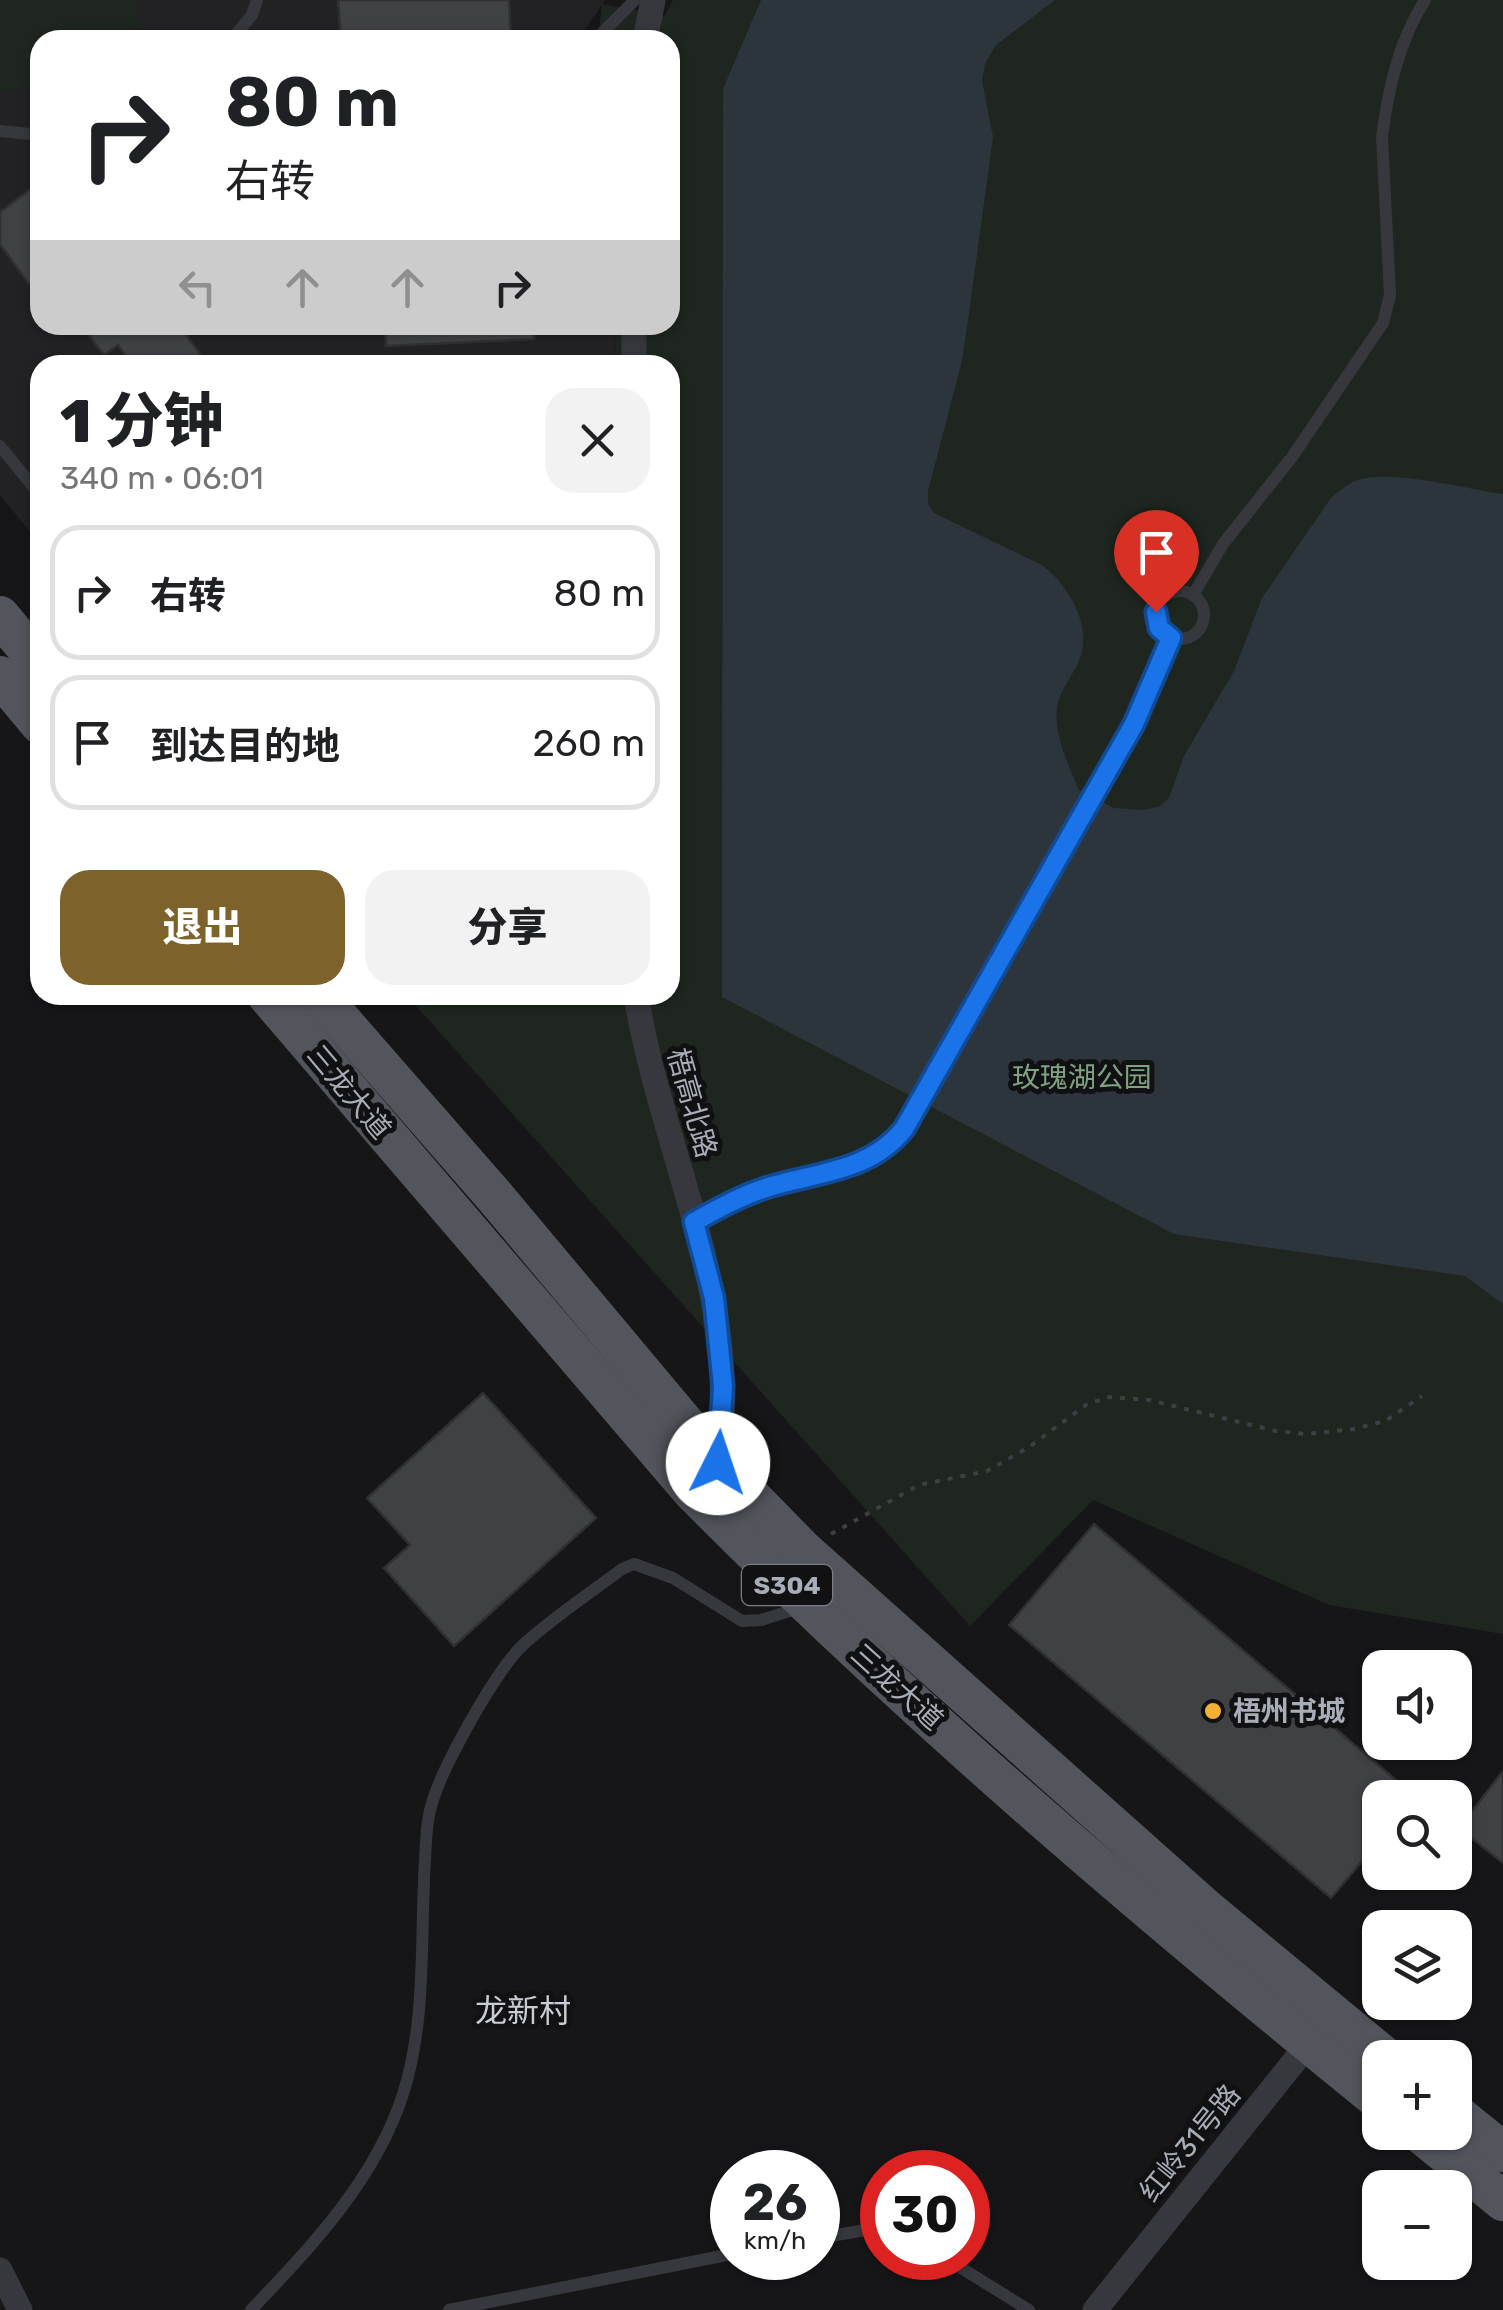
<!DOCTYPE html>
<html lang="zh">
<head>
<meta charset="utf-8">
<style>
  :root { --surface:#fff; --page:#f2f2f2; --text:#202124; --muted:#757577; --line:#e0e0e0; --accent:#7e622b }
  body { margin:0; font-family:Rubik,"Noto Sans SC",sans-serif; background:var(--page); color:var(--text); height:100vh; display:flex; flex-direction:column; font-size:38px; white-space:nowrap }
  * { box-sizing:border-box; margin:0 }
  p { font-size:32px; color:var(--muted) }
  .icon { flex:none; width:55px; height:55px; fill:none; stroke:currentColor; stroke-width:2; stroke-linecap:round; stroke-linejoin:round }
  .map { position:relative; flex:1; overflow:hidden }
  .sheet { position:absolute; left:30px; top:355px; width:650px; height:650px; display:flex; flex-direction:column; background:var(--surface); border-radius:30px; box-shadow:0 2px 8px #0004 }
  .sheet>* { flex:none }
  .guide { position:absolute; left:30px; top:30px; width:650px; height:305px; border-radius:30px; box-shadow:0 2px 8px #0004; background:#fff; color:var(--text); overflow:hidden }
  .buttons { position:absolute; left:1362px; top:1650px; display:grid; gap:20px }
  .buttons a { display:grid; place-items:center; width:110px; height:110px; border-radius:20px; background:var(--surface); box-shadow:0 2px 8px #0004; font-size:50px }
  .speed { position:absolute; left:710px; top:2150px; display:flex; gap:20px; font-size:50px; font-weight:700; text-align:center }
  .speed>* { display:grid; place-content:center; width:130px; height:130px; border-radius:50%; background:var(--surface); box-shadow:0 2px 8px #0004; line-height:1 }
  .speed small { font-size:25px; font-weight:400 }
  .speed .limit { border:15px solid #d22; background:#fff; color:#111 }
  .pin { position:absolute; display:grid; place-items:center; width:85px; height:85px; color:#fff; margin:-102px -42px; border-radius:50% 50% 50% 0; rotate:-45deg; box-shadow:0 0 10px #0007 }
  .pin .icon { rotate:45deg }
  .me { position:absolute; width:110px; margin:-55px; rotate:4deg; stroke-linejoin:round; filter:drop-shadow(0 0 8px #0008) }
  .turn { display:flex; align-items:center; gap:35px; height:210px; padding:0 30px; font-size:45px }
  .turn .icon { width:130px; height:130px; stroke-width:2.5 }
  .turn b { display:block; font-size:70px; line-height:85px }
  .lanes { display:flex; align-items:center; height:95px; padding:0 30px; background:#0003; justify-content:center; gap:50px; direction:ltr }
  .lanes .off { opacity:.35 }
  .round { display:grid; place-items:center; flex:none; width:105px; height:105px; border-radius:30px; background:var(--page) }
  .overview { display:flex; align-items:center; justify-content:space-between; height:170px; padding:0 30px }
  h1 { font-size:60px; font-weight:800; line-height:75px }
  .primary-button { display:flex; gap:20px; margin-top:auto; padding:20px 30px }
  .primary-button a { flex:1; height:115px; border-radius:30px; background:var(--accent); color:#fff; font-size:40px; font-weight:800; line-height:115px; text-align:center }
  .primary-button a+a { background:var(--page); color:var(--text) }
  ul { padding:0; list-style:none }
  li { display:flex; align-items:center; gap:30px; height:135px; margin:0 20px 15px; padding:0 10px; border:5px solid var(--line); border-radius:30px }
  li div { flex:1 }
  li b { display:block; font-size:38px }
  li em { font-style:normal }
  .map>svg:first-child { display:block }
</style>
</head>
<body>
<div class="map">
<svg width="1503" height="2310" viewBox="0 0 1503 2310">
  <rect width="100%" height="100%" fill="#161618"/>
  <polygon fill="#222225" points="0,0 605,0 578,40 40,40 40,325 616,325 615,365 40,365 40,544 0,495"/>
  <g fill="#1e261f">
    <polygon points="0,0 136,0 143,40 40,40 40,84 0,91"/>
    <polygon points="673,0 1503,0 1503,1634 1329,1605 1093,1500 970,1626 409,998 412,995 670,995 670,365 615,365 616,325 670,325 670,40 598,40 602,4 665,16"/>
  </g>
  <path fill="#2c353c" d="M761,0H1055L995,46L985,64L982,81L993,137L970,306L962,361L928,491V504L934,513L1040,564C1065,581 1089,618 1082,651C1078,671 1060,687 1057,708C1054,736 1068,764 1079,790L1114,808L1144,810L1160,806L1169,798L1184,756L1234,671L1262,598L1331,498C1340,491 1348,483 1358,480C1393,469 1466,489 1503,494V1304L1465,1276L1174,1234L722,997L723,89Z"/>
  <g fill="#404145" stroke="#303034" stroke-width="2.5">
    <polygon points="338,0 509,0 511,40 341,40"/>
    <polygon points="40,182 40,276 29,284 0,244 0,212"/>
    <polygon points="193,325 184,332 208,365 132,365 118,345 104,355 82,326"/>
    <polygon points="385,325 533,325 534,339 386,346"/>
    <polygon points="483,1393 596,1518 454,1646 384,1568 410,1545 367,1498"/>
    <polygon points="1094,1524 1416,1797 1380,1798 1380,1840 1331,1898 1009,1625"/>
    <polygon points="1503,1771 1503,1863 1459,1828"/>
  </g>
  <g fill="none" stroke-linecap="round" stroke-linejoin="round">
    <polyline stroke="#3d3f44" stroke-width="4" stroke-dasharray="5 8" stroke-linecap="butt" points="831,1534 919,1485 987,1471 1029,1447 1086,1405 1107,1397 1149,1400 1276,1431 1307,1434 1354,1429 1385,1421 1422,1396"/>
    <g stroke="#37383d" stroke-width="12">
      <polyline points="231,40 252,15 257,0"/>
      <polyline points="595,40 635,0"/>
      <polyline points="0,131 40,135"/>
      <polyline points="0,446 40,495"/>
      <circle cx="1180" cy="615" r="24"/>
      <path d="M1193,595L1223,544L1292,457L1383,323L1390,295L1382,137C1388,89 1399,41 1425,0"/>
      <polyline points="694,1222 737,1198 833,1172 888,1149 904,1129 1134,724 1171,638"/>
      <polyline points="818,2238 866,2230 882,2231"/>
      <polyline points="945,2258 1029,2310"/>
      <path d="M251,2310C311,2247 376,2179 403,2094C427,2019 420,1938 425,1860C426,1843 426,1823 431,1807C440,1770 497,1668 525,1643C555,1616 590,1593 622,1569L634,1564L673,1578L742,1621L761,1620L802,1607"/>
      <polyline points="449,2310 732,2254"/>
    </g>
    <g stroke="#37383d" stroke-width="25">
      <polyline points="645,40 653,0"/>
      <polyline points="634,365 634,325"/>
      <path d="M636,995C661,1151 745,1302 717,1464"/>
      <polyline points="0,2270 20,2310"/>
      <polyline points="1095,2310 1317,2033"/>
    </g>
    <g stroke="#53555c" stroke-width="40">
      <polyline points="0,616 40,664"/>
      <polyline points="0,676 40,724"/>
      <path d="M267,995L692,1491C908,1709 1142,1908 1380,2101"/>
      <polyline points="319,995 496,1198 718,1463 803,1550 1206,1909 1386,2058"/>
      <polyline points="1455,2113 1503,2152"/>
      <polyline points="1419,2132 1503,2201"/>
    </g>
  </g>
  <g fill="none" stroke-linecap="round" stroke-linejoin="round">
    <g stroke="#114b97" stroke-width="25">
      <path id="route" d="M718,1463L723,1386L714,1298L694,1222C719,1208 744,1194 772,1186C820,1172 870,1171 904,1129L1134,724L1171,638L1159,628L1156,612"/>
    </g>
    <use href="#route" stroke="#1a73e8" stroke-width="18"/>
  </g>
  <circle fill="#f2b134" stroke="#111113" stroke-width="4" cx="1213" cy="1711" r="10"/>
  <g text-anchor="middle" dominant-baseline="central" stroke-width="10" stroke-linejoin="round" paint-order="stroke">
    <rect fill="#111113" stroke="#7b7e86" stroke-width="2.5" x="742" y="1565" width="90" height="40" rx="8"/>
    <g font-size="25" font-weight="bold" fill="#a8adb8">
      <text x="787" y="1585">S304</text>
    </g>
    <g font-size="28" fill="#7fa381" stroke="#111113">
      <text x="1082" y="1077">玫瑰湖公园</text>
    </g>
    <g font-size="28" fill="#a8adb8" stroke="#111113">
      <text transform="translate(349 1092) rotate(50)">三龙大道</text>
      <text transform="translate(692 1103) rotate(74)">梧高北路</text>
      <text transform="translate(897 1687) rotate(42)">三龙大道</text>
      <text transform="translate(1190 2143) rotate(-51)">红岭31号路</text>
    </g>
    <g font-size="28" font-weight="bold" fill="#a8adb8" stroke="#111113" text-anchor="start">
      <text x="1233" y="1711">梧州书城</text>
    </g>
    <g font-size="32" fill="#c9ccd4" stroke="#111113">
      <text x="523" y="2011">龙新村</text>
    </g>
  </g>
</svg>
<div class="buttons">
<a><svg class="icon" aria-label="sound" viewBox="0 0 24 24"><path d="M4 9h4l5-4v14l-5-4H4zM17 9q2 3 0 6"/></svg></a>
<a><svg class="icon" aria-label="search" viewBox="0 0 24 24"><circle cx="10" cy="10" r="6"/><path d="M15 15l6 6"/></svg></a>
<a><svg class="icon" aria-label="layers" viewBox="0 0 24 24"><path d="M12 4l9 5-9 5-9-5zM3 14l9 5 9-5"/></svg></a>
<a>+</a>
<a>−</a>
</div>
<div class="speed"><div>26<small>km/h</small></div><div class="limit">30</div></div>
<div class="pin" style="left:1156px;top:612px;background:#d93025"><svg class="icon" aria-label="arrive" viewBox="0 0 24 24"><path d="M6 21V4h12l-3 4 3 4H6"/></svg></div>
<svg class="me" style="left:718px;top:1463px" viewBox="-20 -20 40 40"><circle r="19" fill="#fff"/><path d="M0-13L10 11 0 6-10 11z" fill="#1a73e8"/></svg>
<div class="guide">
<div class="turn"><svg class="icon" aria-label="right" viewBox="0 0 24 24"><path d="M7 20v-9h11M14 6l5 5-5 5"/></svg><div><b>80 m</b>右转</div></div>
<div class="lanes"><svg class="icon off" aria-label="left" viewBox="0 0 24 24"><path d="M17 20v-9H6M10 6l-5 5 5 5"/></svg><svg class="icon off" aria-label="ahead" viewBox="0 0 24 24"><path d="M12 20V5M6 11l6-6 6 6"/></svg><svg class="icon off" aria-label="ahead" viewBox="0 0 24 24"><path d="M12 20V5M6 11l6-6 6 6"/></svg><svg class="icon" aria-label="right" viewBox="0 0 24 24"><path d="M7 20v-9h11M14 6l5 5-5 5"/></svg></div>
</div>
<section class="sheet">
<div class="overview"><div><h1>1 分钟</h1><p>340 m · 06:01</p></div><a class="round"><svg class="icon" aria-label="close" viewBox="0 0 24 24"><path d="M6 6l12 12M18 6L6 18"/></svg></a></div>
<ul>
<li><svg class="icon" aria-label="right" viewBox="0 0 24 24"><path d="M7 20v-9h11M14 6l5 5-5 5"/></svg><div><b>右转</b></div><em>80 m</em></li>
<li><svg class="icon" aria-label="arrive" viewBox="0 0 24 24"><path d="M6 21V4h12l-3 4 3 4H6"/></svg><div><b>到达目的地</b></div><em>260 m</em></li>
</ul>
<div class="primary-button"><a>退出</a><a>分享</a></div>
</section>
</div>
</body>
</html>
